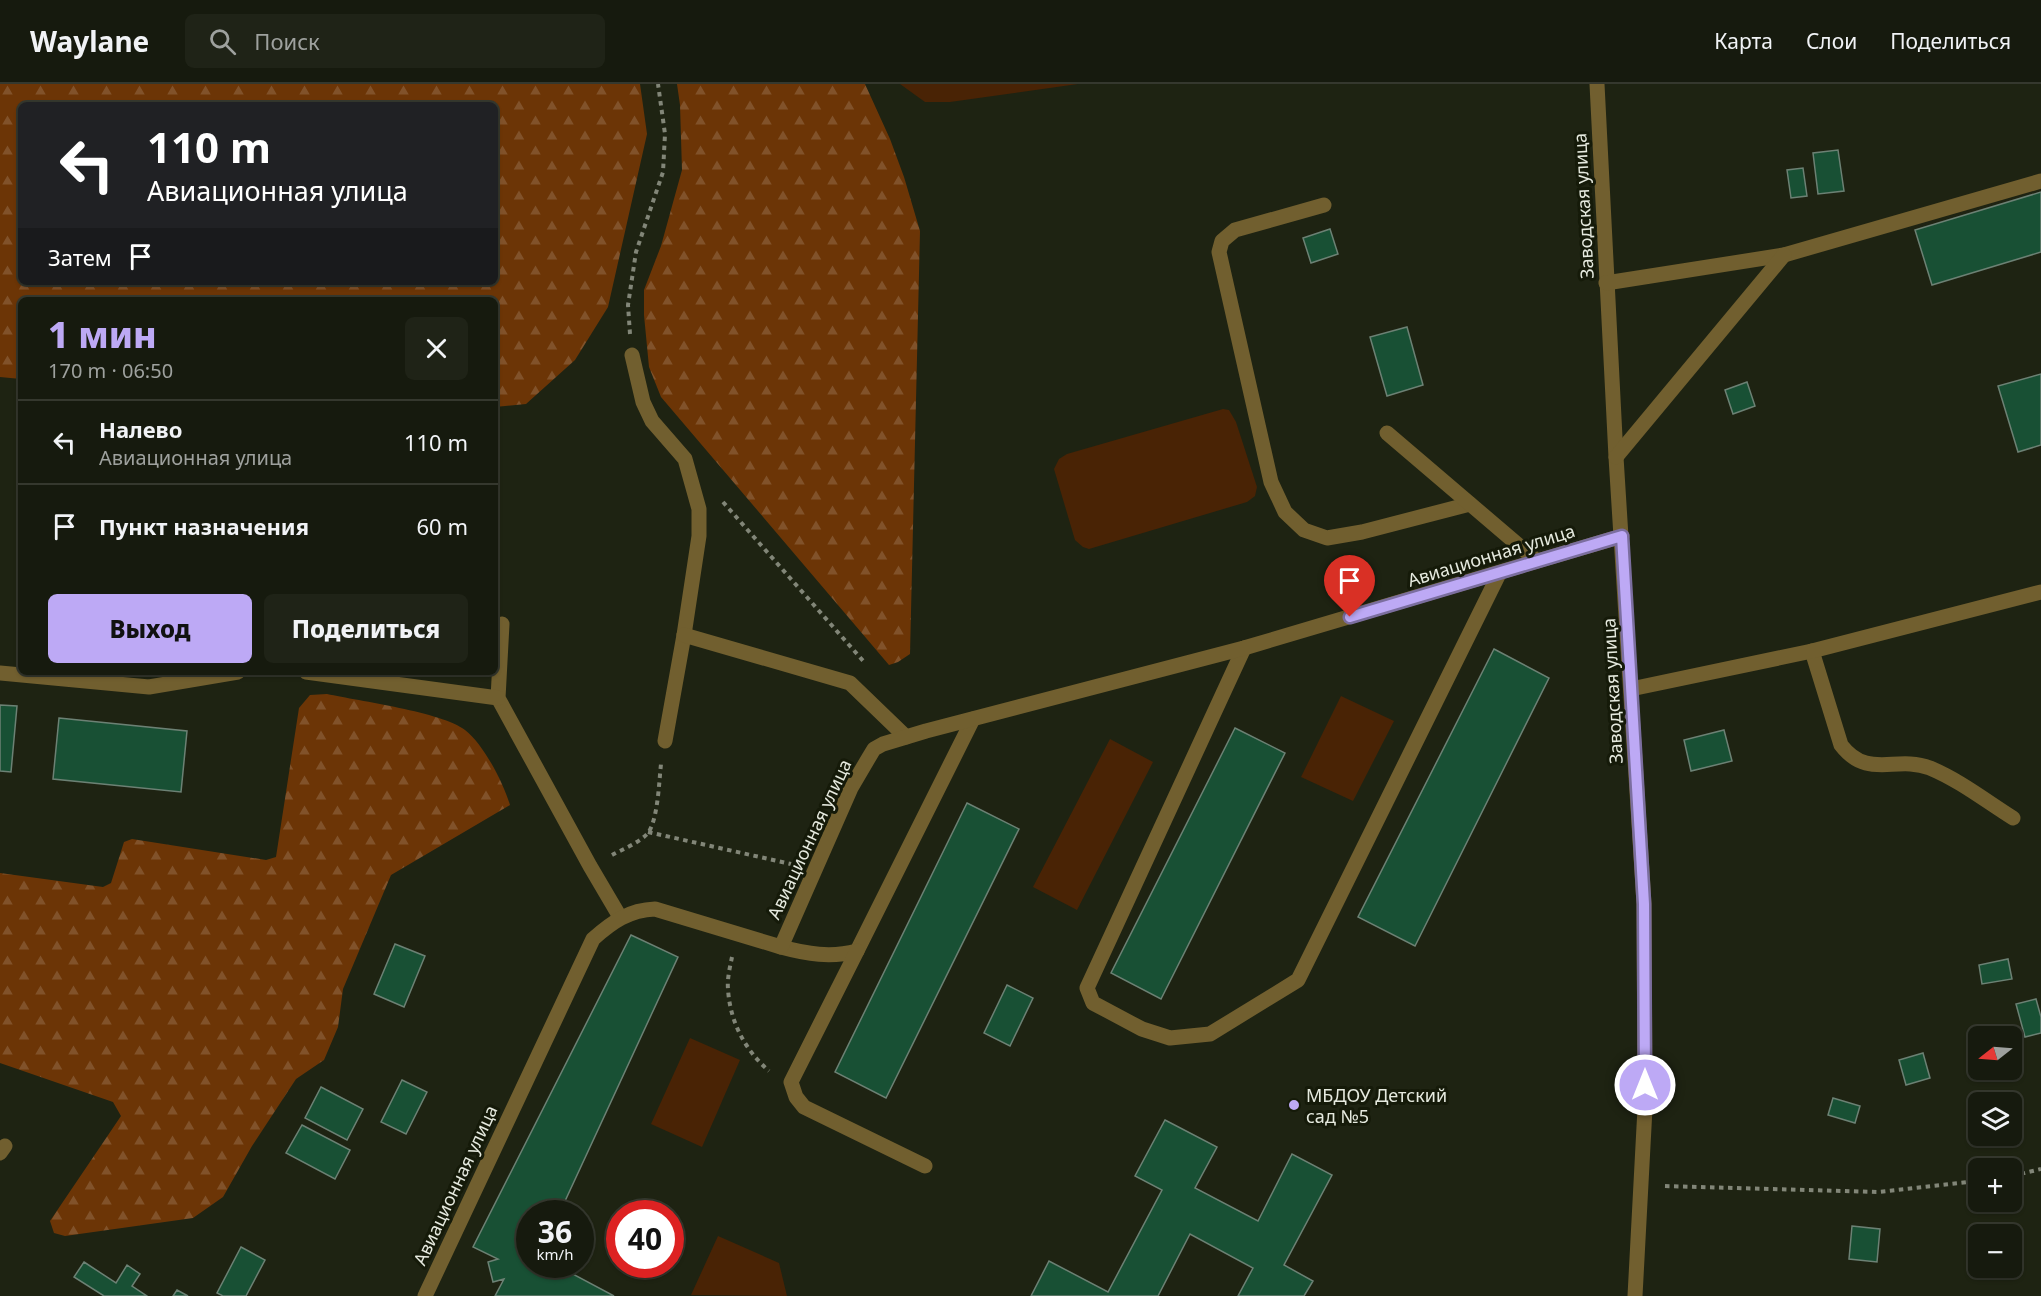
<!DOCTYPE html>
<html lang="ru">
<head>
<meta charset="utf-8">
<style>
  :root { --surface:#161a0e; --page:#1f2317; --text:#f1f3f6; --muted:#9ea19e; --line:#35382e; --accent:#bda9f5 }
  body { margin:0; font-family:"Noto Sans",sans-serif; background:var(--page); color:var(--text); height:100vh; display:flex; flex-direction:column; font-size:22px; white-space:nowrap }
  * { box-sizing:border-box; margin:0 }
  p { font-size:20px; color:var(--muted) }
  .icon { flex:none; width:33px; height:33px; fill:none; stroke:currentColor; stroke-width:2; stroke-linecap:round; stroke-linejoin:round }
  .map { position:relative; flex:1; overflow:hidden }
  .drawer { position:absolute; left:18px; top:213px; width:480px; height:378px; display:flex; flex-direction:column; background:var(--surface); border-radius:9px; box-shadow:0 2px 4px #0004,0 0 0 2px var(--line) }
  .drawer>* { flex:none }
  .banner { position:absolute; left:18px; top:18px; width:480px; height:183px; border-radius:9px; box-shadow:0 2px 4px #0004,0 0 0 2px var(--line); background:#202124; color:#fff; overflow:hidden }
  .needle { width:39px; rotate:253deg }
  .controls { position:absolute; left:1968px; top:942px; display:grid; gap:12px }
  .controls a { display:grid; place-items:center; width:54px; height:54px; border-radius:9px; background:var(--surface); box-shadow:0 2px 4px #0004,0 0 0 2px var(--line); font-size:30px }
  .speed { position:absolute; left:516px; top:1116px; display:flex; gap:12px; font-size:30px; font-weight:700; text-align:center }
  .speed>* { display:grid; place-content:center; width:78px; height:78px; border-radius:50%; background:var(--surface); box-shadow:0 2px 4px #0004,0 0 0 2px var(--line); line-height:1 }
  .speed small { font-size:15px; font-weight:400 }
  .speed .limit { border:9px solid #d22; background:#fff; color:#111 }
  .pin { position:absolute; display:grid; place-items:center; width:51px; height:51px; color:#fff; margin:-62px -26px; border-radius:50% 50% 50% 0; rotate:-45deg; box-shadow:0 0 6px #0007 }
  .pin .icon { rotate:45deg }
  .me { position:absolute; width:66px; margin:-33px; rotate:0deg; stroke-linejoin:round; filter:drop-shadow(0 0 4px #0008) }
  .turn { display:flex; align-items:center; gap:21px; height:126px; padding:0 30px; font-size:27px }
  .turn .icon { width:78px; height:78px; stroke-width:2.5 }
  .turn b { display:block; font-size:42px; line-height:51px }
  .then { display:flex; align-items:center; height:57px; padding:0 30px; background:#0003; gap:12px; font-size:22px }
  .round { display:grid; place-items:center; flex:none; width:63px; height:63px; border-radius:9px; background:var(--page) }
  .head { display:flex; align-items:center; justify-content:space-between; height:102px; padding:0 30px }
  h1 { font-size:36px; font-weight:800; line-height:45px; color:var(--accent) }
  .action { display:flex; gap:12px; margin-top:auto; padding:12px 30px }
  .action a { flex:1; height:69px; border-radius:9px; background:var(--accent); color:#111; font-size:24px; font-weight:800; line-height:69px; text-align:center }
  .action a+a { background:var(--page); color:var(--text) }
  ul { padding:0; list-style:none }
  li { display:flex; align-items:center; gap:18px; height:84px; padding:0 30px; border-top:2px solid var(--line) }
  li div { flex:1 }
  li b { display:block; font-size:22px }
  li em { font-style:normal }
  header { display:flex; align-items:center; gap:36px; box-sizing:border-box; height:84px; padding:0 30px; background:var(--surface); border-bottom:2px solid var(--line) }
  header strong { font-size:28px }
  nav { display:flex; gap:33px; margin-inline-start:auto; font-size:21px }
  .search { width:420px; height:54px; background:var(--page); display:flex; align-items:center; gap:15px; box-sizing:border-box; padding:0 21px; border-radius:9px; color:var(--muted); font-size:22px }
  .map>svg:first-child { display:block }
</style>
</head>
<body>
<header>
<strong>Waylane</strong>
<div class="search"><svg class="icon" aria-label="search" viewBox="0 0 24 24"><circle cx="10" cy="10" r="6"/><path d="M15 15l6 6"/></svg>Поиск</div>
<nav><a>Карта</a><a>Слои</a><a>Поделиться</a></nav>
</header>
<div class="map">
<svg width="2041" height="1212" viewBox="0 0 2041 1212">
  <defs>
    <pattern id="forest-firs" width="22" height="20" patternUnits="userSpaceOnUse" patternTransform="scale(1.5)"><rect width="22" height="20" fill="#6c3506"/><path d="M5 1l3.5 6h-7zM16 11l3.5 6h-7z" fill="#81522a"/></pattern>
  </defs>
  <rect width="100%" height="100%" fill="#1e2312"/>
  <g fill="#492305">
    <polygon points="900,0 1078,0 950,18 925,18"/>
    <polygon points="1223,325 1229,326 1236,338 1257,403 1255,412 1247,418 1089,465 1083,463 1075,456 1054,385 1059,375 1067,370"/>
    <polygon points="1341,612 1394,637 1353,717 1301,693"/>
    <polygon points="1110,655 1153,678 1077,826 1033,803"/>
    <polygon points="690,954 740,976 702,1063 651,1040"/>
    <polygon points="718,1152 779,1179 787,1212 691,1211"/>
  </g>
  <g fill="url(#forest-firs)" fill-rule="evenodd">
    <path d="M0,0H640L647,50L608,223L575,276L526,320L495,323V216H21V295L0,293ZM21,21H495V198H21Z"/>
    <polygon points="677,0 865,0 890,55 904,93 920,147 910,570 898,578 889,581 661,313 649,283 644,231 644,206 661,162 682,86 680,21"/>
    <path d="M327,610C359,617 442,628 465,646C484,661 503,698 510,721L391,791L343,905L338,943L324,976L296,995L252,1062L223,1113L193,1134L65,1152L54,1149L50,1137L121,1032L113,1018L0,979V789L103,803L111,799L124,758L132,755L266,776L276,773L299,624L310,611Z"/>
  </g>
  <g fill="#185034" stroke="#6c8174" stroke-width="1.5">
    <polygon points="1838,66 1844,107 1818,110 1813,69"/>
    <polygon points="1803,84 1807,112 1791,114 1787,86"/>
    <polygon points="2041,108 2041,168 1932,201 1915,146"/>
    <polygon points="1330,145 1338,170 1311,179 1303,154"/>
    <polygon points="1407,243 1423,301 1387,312 1370,253"/>
    <polygon points="2041,290 2041,361 2018,368 1998,302"/>
    <polygon points="1747,298 1755,322 1733,330 1725,306"/>
    <polygon points="1494,565 1549,594 1415,862 1358,833"/>
    <polygon points="0,621 17,622 11,688 0,687"/>
    <polygon points="59,634 187,647 181,708 53,695"/>
    <polygon points="1235,644 1285,669 1161,915 1111,889"/>
    <polygon points="1724,646 1732,677 1691,687 1684,656"/>
    <polygon points="967,719 1019,745 886,1014 835,988"/>
    <polygon points="631,851 678,873 559,1130 530,1130 530,1180 554,1180 614,1212 495,1212 504,1195 493,1198 488,1178 498,1175 473,1163"/>
    <polygon points="395,860 425,872 404,923 374,910"/>
    <polygon points="2008,875 2012,895 1982,900 1979,881"/>
    <polygon points="1007,901 1033,914 1010,962 984,949"/>
    <polygon points="2036,915 2041,933 2041,949 2025,953 2016,920"/>
    <polygon points="1923,969 1930,994 1906,1001 1899,976"/>
    <polygon points="402,996 427,1008 406,1050 381,1038"/>
    <polygon points="321,1003 363,1025 347,1056 305,1034"/>
    <polygon points="1833,1014 1860,1022 1855,1039 1828,1031"/>
    <polygon points="1165,1036 1217,1063 1195,1104 1258,1137 1292,1070 1332,1091 1284,1181 1313,1197 1304,1212 1238,1212 1253,1184 1190,1150 1158,1212 1031,1212 1049,1177 1108,1208 1162,1106 1135,1092"/>
    <polygon points="302,1041 350,1066 335,1095 286,1069"/>
    <polygon points="1852,1142 1880,1145 1877,1178 1849,1175"/>
    <polygon points="241,1163 265,1176 246,1212 223,1212 217,1209"/>
    <polygon points="84,1178 116,1199 127,1181 140,1190 132,1202 147,1212 104,1212 74,1193"/>
    <polygon points="177,1206 188,1212 173,1212"/>
  </g>
  <g fill="none" stroke-linecap="round" stroke-linejoin="round">
    <g stroke="#828678" stroke-width="4" stroke-dasharray="4.5 4.5" stroke-linecap="butt">
      <polyline points="630,250 628,221 636,168 663,88 665,50 658,0"/>
      <polyline points="723,418 865,579"/>
      <polyline points="648,748 791,780"/>
      <path d="M612,771C623,765 639,759 648,749C658,735 659,698 661,680"/>
      <path d="M732,873C730,883 727,895 728,905C730,938 745,966 769,987"/>
      <polyline points="2012,1092 2041,1085"/>
      <polyline points="1665,1102 1878,1108 1978,1097"/>
    </g>
    <g stroke="#715f2f" stroke-width="15">
      <polyline points="1597,0 1616,373 1644,820 1645,1024 1635,1212"/>
      <polyline points="1324,121 1235,146 1222,157 1219,168 1271,398 1285,428 1304,446 1327,454 1362,448 1470,420"/>
      <polyline points="1606,199 1784,171 2041,97"/>
      <polyline points="632,271 643,318 652,337 685,375 699,425 699,452 684,551 665,657"/>
      <polyline points="1387,349 1537,477"/>
      <polyline points="1616,373 1784,171"/>
      <polyline points="502,540 498,614 590,782 620,833"/>
      <polyline points="684,551 850,599 906,653"/>
      <polyline points="1244,564 1087,904 1093,919 1142,945 1170,954 1210,950 1298,896 1499,490"/>
      <path d="M1812,567L1841,661C1868,696 1895,671 1930,684C1959,696 1986,717 2013,734"/>
      <polyline points="306,588 498,614"/>
      <polyline points="0,589 149,603 238,588"/>
      <polyline points="1631,605 1812,567 2041,508"/>
      <path d="M781,863C807,870 831,874 857,867L973,635"/>
      <polyline points="857,867 791,998 796,1013 804,1023 925,1082"/>
      <polyline points="0,1069 5,1062"/>
      <path d="M425,1212L593,855C612,838 629,826 655,825L781,863L851,704L868,675L874,665L883,660L926,647L1244,564L1622,452"/>
    </g>
  </g>
  <g fill="none" stroke-linecap="round" stroke-linejoin="round">
    <g stroke="#7b6e9f" stroke-width="15">
      <polyline id="route" points="1350,533 1622,452 1644,820 1645,1001"/>
    </g>
    <use href="#route" stroke="#bda9f5" stroke-width="10"/>
  </g>
  <circle fill="#bda9f5" stroke="#151a09" stroke-width="2" cx="1294" cy="1021" r="6"/>
  <g text-anchor="middle" dominant-baseline="central" stroke-width="6" stroke-linejoin="round" paint-order="stroke">
    <g font-size="18" fill="#e6eadf" stroke="#151a09">
      <text transform="translate(1583 122) rotate(-93)">Заводская улица</text>
      <text transform="translate(1491 471) rotate(-17)">Авиационная улица</text>
      <text transform="translate(1612 607) rotate(-93)">Заводская улица</text>
      <text transform="translate(809 755) rotate(-65)">Авиационная улица</text>
      <text transform="translate(455 1101) rotate(-65)">Авиационная улица</text>
    </g>
    <g font-size="18" fill="#e6eadf" stroke="#151a09" text-anchor="start">
      <text x="1306" y="1011">МБДОУ Детский<tspan x="1306" dy="21">сад №5</tspan></text>
    </g>
  </g>
</svg>
<div class="controls">
<a><svg class="needle" viewBox="-14 -14 28 28"><path d="M0-13l5 13h-10z" fill="#e53935"/><path d="M0 13l5-13h-10z" fill="#9ea19e"/></svg></a>
<a><svg class="icon" aria-label="layers" viewBox="0 0 24 24"><path d="M12 4l9 5-9 5-9-5zM3 14l9 5 9-5"/></svg></a>
<a>+</a>
<a>−</a>
</div>
<div class="speed"><div>36<small>km/h</small></div><div class="limit">40</div></div>
<div class="pin" style="left:1350px;top:533px;background:#d93025"><svg class="icon" aria-label="arrive" viewBox="0 0 24 24"><path d="M6 21V4h12l-3 4 3 4H6"/></svg></div>
<svg class="me" style="left:1645px;top:1001px" viewBox="-20 -20 40 40"><circle r="17" fill="#bda9f5" stroke="#fff" stroke-width="3"/><path d="M0-11L8 9 0 5-8 9z" fill="#fff"/></svg>
<div class="banner">
<div class="turn"><svg class="icon" aria-label="left" viewBox="0 0 24 24"><path d="M17 20v-9H6M10 6l-5 5 5 5"/></svg><div><b>110 m</b>Авиационная улица</div></div>
<div class="then">Затем<svg class="icon" aria-label="arrive" viewBox="0 0 24 24"><path d="M6 21V4h12l-3 4 3 4H6"/></svg></div>
</div>
<section class="drawer">
<div class="head"><div><h1>1 мин</h1><p>170 m · 06:50</p></div><a class="round"><svg class="icon" aria-label="close" viewBox="0 0 24 24"><path d="M6 6l12 12M18 6L6 18"/></svg></a></div>
<ul>
<li><svg class="icon" aria-label="left" viewBox="0 0 24 24"><path d="M17 20v-9H6M10 6l-5 5 5 5"/></svg><div><b>Налево</b><p>Авиационная улица</p></div><em>110 m</em></li>
<li><svg class="icon" aria-label="arrive" viewBox="0 0 24 24"><path d="M6 21V4h12l-3 4 3 4H6"/></svg><div><b>Пункт назначения</b></div><em>60 m</em></li>
</ul>
<div class="action"><a>Выход</a><a>Поделиться</a></div>
</section>
</div>
</body>
</html>
